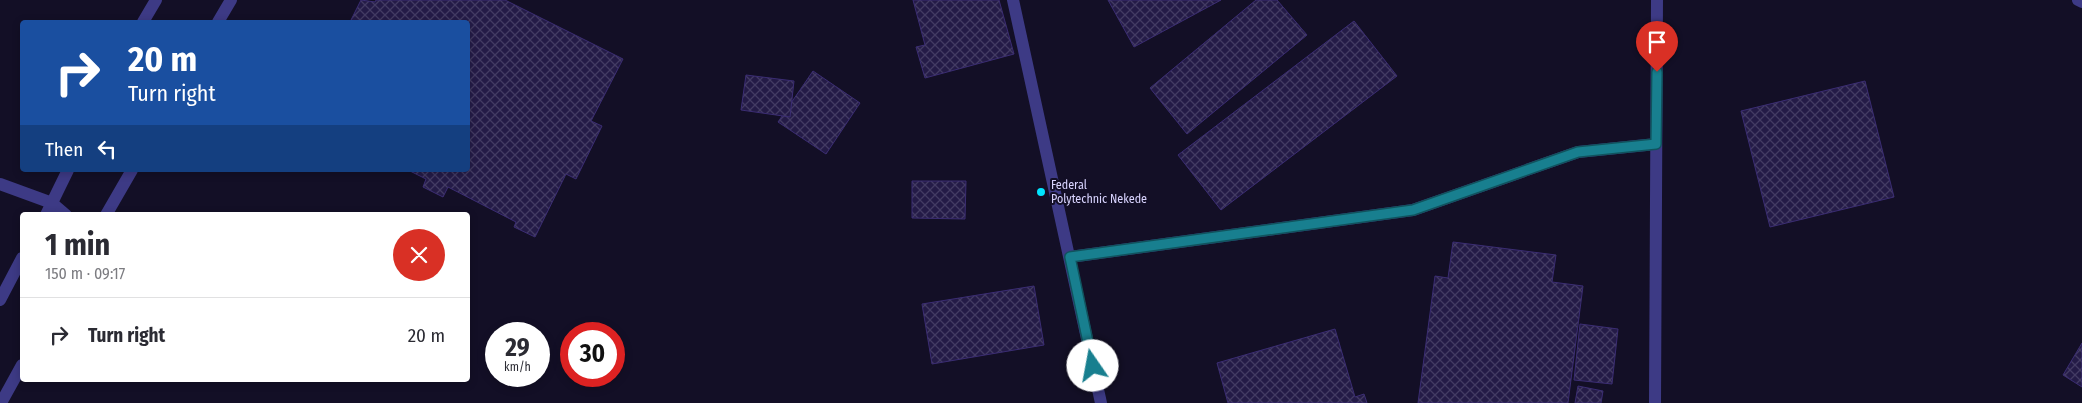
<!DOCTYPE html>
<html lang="en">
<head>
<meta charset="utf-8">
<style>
  :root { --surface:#fff; --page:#f2f2f3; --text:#2b2b33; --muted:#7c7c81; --line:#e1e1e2 }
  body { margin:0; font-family:"Fira Sans Condensed",sans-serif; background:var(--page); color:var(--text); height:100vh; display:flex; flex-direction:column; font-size:19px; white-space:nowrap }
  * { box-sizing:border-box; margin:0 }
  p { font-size:16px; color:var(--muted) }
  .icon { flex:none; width:28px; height:28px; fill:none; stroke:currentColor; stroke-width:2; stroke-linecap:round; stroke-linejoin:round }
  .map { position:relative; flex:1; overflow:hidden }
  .details { position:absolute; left:20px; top:212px; width:450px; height:170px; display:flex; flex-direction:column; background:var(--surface); border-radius:5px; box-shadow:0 2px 8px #0003 }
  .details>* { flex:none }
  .top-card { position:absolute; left:20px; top:20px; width:450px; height:152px; border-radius:5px; box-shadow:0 2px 8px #0003; background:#1a4fa0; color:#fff; overflow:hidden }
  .speed { position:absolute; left:485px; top:322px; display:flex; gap:10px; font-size:25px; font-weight:700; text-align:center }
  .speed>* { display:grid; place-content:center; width:65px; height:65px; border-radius:50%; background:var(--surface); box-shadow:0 2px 8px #0003; line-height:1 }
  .speed small { font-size:12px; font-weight:400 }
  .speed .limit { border:8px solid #d22; background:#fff; color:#111 }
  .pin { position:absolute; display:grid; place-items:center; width:42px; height:42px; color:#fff; margin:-51px -21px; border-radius:50% 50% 50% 0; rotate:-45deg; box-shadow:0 0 5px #0007 }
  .pin .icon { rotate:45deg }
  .me { position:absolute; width:55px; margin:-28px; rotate:348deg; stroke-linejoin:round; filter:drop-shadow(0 0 4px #0008) }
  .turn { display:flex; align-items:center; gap:18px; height:105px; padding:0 25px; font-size:22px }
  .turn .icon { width:65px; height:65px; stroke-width:2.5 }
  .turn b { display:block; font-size:35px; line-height:42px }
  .then { display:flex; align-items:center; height:48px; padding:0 25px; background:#0003; gap:10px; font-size:19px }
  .round { display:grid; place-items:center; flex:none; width:52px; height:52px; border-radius:26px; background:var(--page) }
  .overview { display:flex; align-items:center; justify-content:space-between; height:85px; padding:0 25px }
  h1 { font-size:30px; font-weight:700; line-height:38px }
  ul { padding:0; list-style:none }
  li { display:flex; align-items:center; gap:15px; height:75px; padding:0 25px; border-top:1px solid var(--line) }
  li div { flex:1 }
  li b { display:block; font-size:19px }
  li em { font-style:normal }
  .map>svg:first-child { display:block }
</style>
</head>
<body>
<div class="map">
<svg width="2082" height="403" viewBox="0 0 2082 403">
  <defs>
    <pattern id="building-cross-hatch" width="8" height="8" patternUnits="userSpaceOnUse" patternTransform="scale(1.25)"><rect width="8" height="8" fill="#241b47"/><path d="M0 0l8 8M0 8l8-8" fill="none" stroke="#433b63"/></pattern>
  </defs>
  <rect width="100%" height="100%" fill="#130f26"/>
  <g fill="url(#building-cross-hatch)" stroke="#3b2d73">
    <polygon points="361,0 375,2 376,0 505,0 623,59 591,121 602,126 576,179 566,174 535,237 514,227 516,222 448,187 443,197 423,187 426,179 408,170 468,170 468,22 350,22"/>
    <polygon points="913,0 999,0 1014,54 925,78 916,47 925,45"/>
    <polygon points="1108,0 1221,0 1134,47"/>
    <polygon points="1256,0 1277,0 1307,35 1187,134 1150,88"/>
    <polygon points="1354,21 1397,76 1221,210 1178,155"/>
    <polygon points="813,71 860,103 826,154 778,122"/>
    <polygon points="746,75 794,81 790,117 741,110"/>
    <polygon points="1865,81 1894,197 1770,227 1741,111"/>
    <polygon points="912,181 966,181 965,219 912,218"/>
    <polygon points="1453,242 1556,255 1552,282 1583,286 1568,403 1418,403 1435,276 1448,278"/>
    <polygon points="1034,286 1044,345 932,364 922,304"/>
    <polygon points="1580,324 1618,329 1612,384 1574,380"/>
    <polygon points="1335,329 1355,397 1364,394 1367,403 1228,403 1217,363"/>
    <polygon points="2082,343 2082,387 2063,375"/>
    <polygon points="1578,386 1603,391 1601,403 1575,403"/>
  </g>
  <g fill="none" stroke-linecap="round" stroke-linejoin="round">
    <g stroke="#3d3a85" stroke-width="12">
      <polyline points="1013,0 1101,403"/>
      <polyline points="2078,0 2082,2"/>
      <polyline points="143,22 156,0"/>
      <polyline points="218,22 231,0"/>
      <polyline points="0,184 52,203 66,215"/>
      <polyline points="46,215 68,170"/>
      <polyline points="106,215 132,170"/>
      <polyline points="1070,257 1413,210 1578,152 1656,144"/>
      <polyline points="0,300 22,258"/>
      <polyline points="1,403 22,365"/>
      <polyline points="1655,403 1657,0"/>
    </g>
  </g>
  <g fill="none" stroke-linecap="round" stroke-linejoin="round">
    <g stroke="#10535d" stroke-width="12">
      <polyline id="route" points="1093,366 1070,257 1413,210 1578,152 1656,144 1657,72"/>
    </g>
    <use href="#route" stroke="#187f8f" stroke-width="9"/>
  </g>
  <circle fill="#00e5ff" stroke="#130f26" stroke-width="2" cx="1041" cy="192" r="5"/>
  <g text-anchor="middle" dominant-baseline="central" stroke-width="4" stroke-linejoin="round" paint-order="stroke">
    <g font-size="12" fill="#d9d4ff" stroke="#130f26" text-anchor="start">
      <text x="1051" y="185">Federal<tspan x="1051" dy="14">Polytechnic Nekede</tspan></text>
    </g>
  </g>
</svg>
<div class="speed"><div>29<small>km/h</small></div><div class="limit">30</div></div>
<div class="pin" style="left:1657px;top:72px;background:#d93025"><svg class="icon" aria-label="arrive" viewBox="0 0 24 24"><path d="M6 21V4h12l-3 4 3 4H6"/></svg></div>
<svg class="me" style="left:1093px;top:366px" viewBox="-20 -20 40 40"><circle r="19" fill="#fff"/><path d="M0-13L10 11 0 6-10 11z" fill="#187f8f"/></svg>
<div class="top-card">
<div class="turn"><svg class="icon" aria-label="right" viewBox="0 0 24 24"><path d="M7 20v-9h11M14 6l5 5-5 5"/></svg><div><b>20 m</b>Turn right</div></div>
<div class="then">Then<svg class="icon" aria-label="left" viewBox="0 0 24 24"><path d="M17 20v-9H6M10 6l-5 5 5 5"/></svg></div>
</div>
<section class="details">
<div class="overview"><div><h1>1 min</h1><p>150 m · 09:17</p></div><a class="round" style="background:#d93025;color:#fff"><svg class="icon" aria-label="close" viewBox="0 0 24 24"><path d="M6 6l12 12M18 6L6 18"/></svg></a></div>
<ul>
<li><svg class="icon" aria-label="right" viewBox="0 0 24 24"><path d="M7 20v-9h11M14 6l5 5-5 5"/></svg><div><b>Turn right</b></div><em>20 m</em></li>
</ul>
</section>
</div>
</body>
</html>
